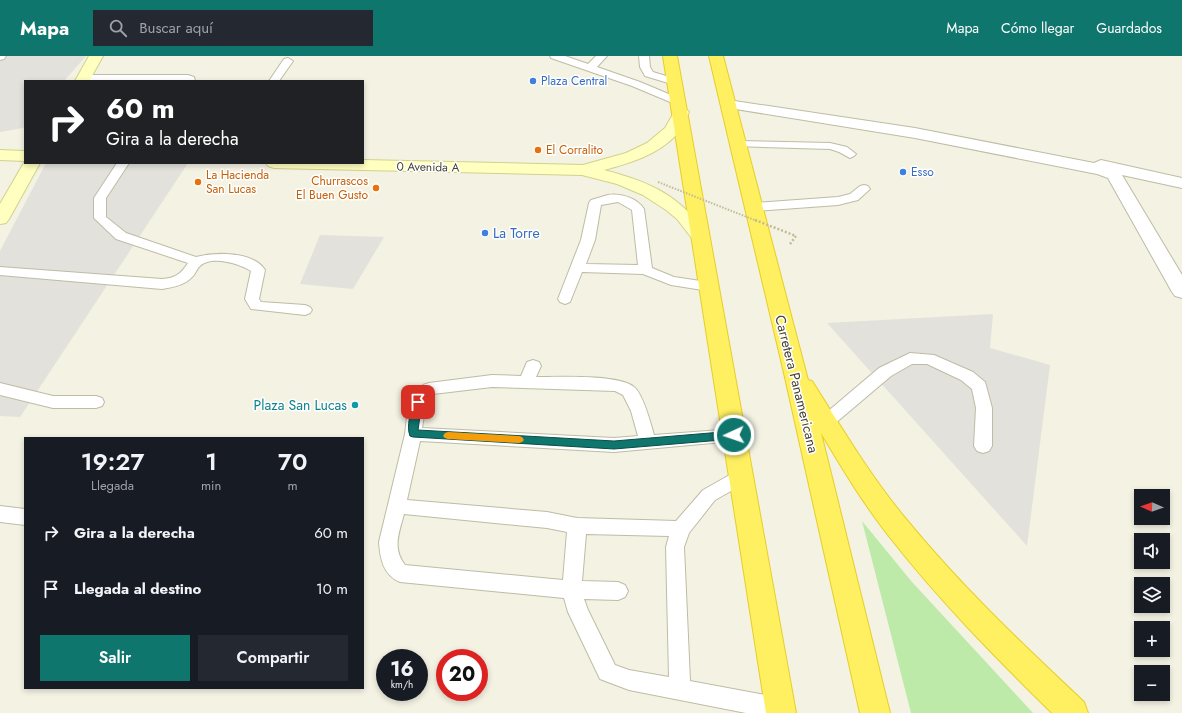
<!DOCTYPE html>
<html lang="es">
<head>
<meta charset="utf-8">
<style>
  :root { --surface:#171b24; --page:#242831; --text:#f1f3f6; --muted:#9ea1a6; --accent:#0f766e }
  body { margin:0; font-family:Jost,sans-serif; background:var(--page); color:var(--text); height:100vh; display:flex; flex-direction:column; font-size:15px; white-space:nowrap }
  * { box-sizing:border-box; margin:0 }
  p { font-size:13px; color:var(--muted) }
  .icon { flex:none; width:22px; height:22px; fill:none; stroke:currentColor; stroke-width:2; stroke-linecap:round; stroke-linejoin:round }
  .map { position:relative; flex:1; overflow:hidden }
  .drawer { position:absolute; left:24px; top:381px; width:340px; height:252px; display:flex; flex-direction:column; background:var(--surface); border-radius:0px; box-shadow:0 2px 6px #0003 }
  .drawer>* { flex:none }
  .banner { position:absolute; left:24px; top:24px; width:340px; height:84px; border-radius:0px; box-shadow:0 2px 6px #0003; background:#202124; color:#fff; overflow:hidden }
  .needle { width:26px; rotate:272deg }
  .fabs { position:absolute; left:1134px; top:433px; display:grid; gap:8px }
  .fabs a { display:grid; place-items:center; width:36px; height:36px; border-radius:0px; background:var(--surface); box-shadow:0 2px 6px #0003; font-size:20px }
  .speed { position:absolute; left:376px; top:593px; display:flex; gap:8px; font-size:20px; font-weight:700; text-align:center }
  .speed>* { display:grid; place-content:center; width:52px; height:52px; border-radius:50%; background:var(--surface); box-shadow:0 2px 6px #0003; line-height:1 }
  .speed small { font-size:10px; font-weight:400 }
  .speed .limit { border:6px solid #d22; background:#fff; color:#111 }
  .pin { position:absolute; display:grid; place-items:center; width:34px; height:34px; color:#fff; margin:-17px; border-radius:8px; box-shadow:0 2px 6px #0006 }
  .me { position:absolute; width:44px; margin:-22px; rotate:267deg; stroke-linejoin:round; filter:drop-shadow(0 0 3px #0008) }
  .turn { display:flex; align-items:center; gap:14px; height:84px; padding:0 16px; font-size:18px }
  .turn .icon { width:52px; height:52px; stroke-width:2.5 }
  .turn b { display:block; font-size:28px; line-height:34px }
  .eta { display:flex; justify-content:space-evenly; align-items:center; height:68px; text-align:center }
  .eta b { font-size:24px; font-weight:600; line-height:28px }
  .cta { display:flex; gap:8px; margin-top:auto; padding:8px 16px }
  .cta a { flex:1; height:46px; border-radius:0px; background:var(--accent); color:#fff; font-size:16px; font-weight:600; line-height:46px; text-align:center }
  .cta a+a { background:var(--page); color:var(--text) }
  ul { padding:0; list-style:none }
  li { display:flex; align-items:center; gap:12px; height:56px; padding:0 16px }
  li div { flex:1 }
  li b { display:block; font-size:15px }
  li em { font-style:normal }
  header { display:flex; align-items:center; gap:24px; box-sizing:border-box; height:56px; padding:0 20px; background:var(--accent); color:#fff }
  header strong { font-size:19px }
  nav { display:flex; gap:22px; margin-inline-start:auto; font-size:14px }
  .search { width:280px; height:36px; background:var(--page); display:flex; align-items:center; gap:10px; box-sizing:border-box; padding:0 14px; border-radius:0px; color:var(--muted); font-size:15px }
  .map>svg:first-child { display:block }
</style>
</head>
<body>
<header>
<strong>Mapa</strong>
<div class="search"><svg class="icon" aria-label="search" viewBox="0 0 24 24"><circle cx="10" cy="10" r="6"/><path d="M15 15l6 6"/></svg>Buscar aquí</div>
<nav><a>Mapa</a><a>Cómo llegar</a><a>Guardados</a></nav>
</header>
<div class="map">
<svg width="1182" height="657" viewBox="0 0 1182 657">
  <rect width="100%" height="100%" fill="#f3f2e3"/>
  <polygon fill="#bdeaa8" points="862,465 912,526 1033,657 911,657"/>
  <g fill="#e3e1dc">
    <polygon points="0,0 86,0 64,25 25,25 25,69 23,72 0,76"/>
    <polygon points="46,107 188,107 20,361 0,360 0,195"/>
    <polygon points="320,179 384,181 353,233 300,228"/>
    <polygon points="993,258 990,292 1050,309 1027,490 827,267"/>
  </g>
  <g fill="none" stroke-linecap="round" stroke-linejoin="round">
    <g stroke="#bebca5" stroke-width="2">
      <g id="lane">
        <polygon points="0,0 6,0 4,3 0,4"/>
        <polygon points="550,0 565,0 588,8 596,0 607,0 597,11 640,26 683,44 684,46 683,48 675,48 632,30 551,2"/>
        <polygon points="639,0 649,0 650,11 653,16 679,24 680,26 675,29 645,20 640,11"/>
        <polygon points="288,2 293,5 279,25 269,25 284,3"/>
        <polygon points="84,19 188,19 194,21 195,25 80,24 79,22"/>
        <polygon points="738,85 830,87 847,91 856,98 854,100 850,102 839,96 830,93 734,90 732,88 734,86"/>
        <path d="M117,107H129L106,142V161L126,177L196,201C215,196 253,195 265,214L259,243L261,246L305,249L310,251L312,254L310,257L305,259L251,253L245,243L251,215C240,208 212,199 200,210C197,212 196,217 193,220C186,229 173,231 162,233L0,219V211L162,223C175,222 181,218 188,207L116,183L94,162V142Z"/>
        <polygon points="864,129 868,130 870,133 858,144 838,149 754,155 749,154 748,151 749,148 754,147 838,141 850,138 860,130"/>
        <path d="M608,139C621,137 637,142 644,153L652,212L674,221L714,227L716,230L714,233L709,235L671,229L643,218L582,216L570,246L565,248L560,246L558,243L581,184L589,147L591,144ZM618,146L632,154L638,209L586,208L595,184L601,149Z"/>
        <polygon points="910,297 934,299 973,316 985,326 992,352 992,390 989,395 983,397 977,395 974,390 976,352 972,333 961,324 927,308 912,308 891,320 832,370 826,372 820,370 818,366 820,362 879,312"/>
        <path d="M533,304L539,306L541,310L536,321C557,321 619,318 634,331C643,338 651,368 654,379L734,373L740,374L742,379L740,384L734,385L614,396L420,385L407,444L547,456L577,462L676,465L703,434L735,416L741,414L747,416L750,421L747,426L715,444L689,477L684,491L690,625L781,642L789,645L792,653L790,657H746L629,634L600,623L568,556L564,542L400,526C383,519 380,502 379,486L405,378L408,353L419,333L423,329L429,327L492,319L521,320L527,306ZM492,331L615,335L623,339L631,355L638,380L614,382L422,372L426,347L433,338ZM404,458L547,472L567,476L563,524L405,509C392,492 399,477 404,458ZM586,478L669,480L666,491L669,621L629,614L615,609L588,554L584,543L618,544L625,541L628,535L625,529L618,526L582,525Z"/>
        <polygon points="0,327 53,340 96,340 102,342 104,346 102,350 96,352 53,352 0,339"/>
        <polygon points="0,450 25,453 25,469 0,466"/>
      </g>
    </g>
    <g stroke="#bebca5" stroke-width="2">
      <polygon id="street" points="728,44 915,72 1094,107 1101,104 1182,122 1182,132 1122,119 1182,219 1182,242 1175,240 1172,236 1108,122 1097,118 915,82 723,51 721,48 723,45"/>
    </g>
    <g stroke="#d2d18d" stroke-width="2">
      <g id="secondary">
        <polygon points="89,0 103,0 89,25 75,25"/>
        <path d="M681,51L686,53L689,56C685,64 682,72 677,78C658,99 630,107 604,114C651,126 681,140 709,181L706,185L700,186L694,185L677,163L666,154L643,139L617,128L582,119L274,112L268,110L266,107H363V104L583,109L626,97L647,87L665,72L676,53Z"/>
        <polygon points="0,94 25,95 25,105 0,104"/>
        <polygon points="25,105 25,107 40,107 9,163 6,167 0,168 0,148"/>
      </g>
    </g>
    <g stroke="#e6ce29" stroke-width="2">
      <g id="highway">
        <polygon points="663,0 677,0 796,657 766,657"/>
        <path d="M709,0H723L808,324L812,325C842,372 870,420 906,463C960,529 1022,588 1084,646L1088,657H1052C994,600 937,542 888,479C863,447 842,412 821,377L890,657H860L784,317Z"/>
      </g>
    </g>
    <polyline stroke="#c1bc95" stroke-width="2.5" stroke-dasharray="2 2" stroke-linecap="butt" points="790,188 796,180"/>
    <use href="#lane" fill="#fff" fill-rule="evenodd"/>
    <use href="#street" fill="#fff" fill-rule="evenodd"/>
    <use href="#secondary" fill="#ffffc0" fill-rule="evenodd"/>
    <use href="#highway" fill="#fff061" fill-rule="evenodd"/>
    <polyline stroke="#c1bc95" stroke-width="2" stroke-dasharray="1.5 1.5" stroke-linecap="butt" points="658,126 757,165"/>
    <polyline stroke="#c1bc95" stroke-width="2.5" stroke-dasharray="2 2" stroke-linecap="butt" points="755,164 796,180"/>
  </g>
  <path fill="#0f766e" stroke="#0a4d48" d="M418,342L422,346L418,374L614,385L734,375L738,376L739,379L738,382L734,383L614,393L413,381L410,380C406,370 411,356 413,346Z"/>
  <polygon fill="#f59e0b" points="448,376 519,380 522,381 524,384 522,386 519,387 448,383 445,382 443,380 445,377"/>
  <g fill="#3f7fe0" stroke="#fff" stroke-width="1.5">
    <circle cx="533" cy="25" r="4"/>
    <circle cx="903" cy="116" r="4"/>
    <circle cx="485" cy="177" r="4"/>
  </g>
  <g fill="#e8710a" stroke="#fff" stroke-width="1.5">
    <circle cx="538" cy="94" r="4"/>
    <circle cx="198" cy="126" r="4"/>
    <circle cx="376" cy="132" r="4"/>
  </g>
  <circle fill="#0f9aa8" stroke="#fff" stroke-width="1.5" cx="355" cy="349" r="4"/>
  <g text-anchor="middle" dominant-baseline="central" stroke-width="3" stroke-linejoin="round" paint-order="stroke">
    <g font-size="12" fill="#366cbe" stroke="#fff" text-anchor="start">
      <text x="541" y="25">Plaza Central</text>
      <text x="911" y="116">Esso</text>
    </g>
    <g font-size="12" fill="#c56008" stroke="#fff" text-anchor="start">
      <text x="546" y="94">El Corralito</text>
      <text x="206" y="119">La Hacienda<tspan x="206" dy="14">San Lucas</tspan></text>
      <text x="368" y="125" text-anchor="end">Churrascos<tspan x="368" dy="14">El Buen Gusto</tspan></text>
    </g>
    <g font-size="12" fill="#454233" stroke="#fff">
      <text transform="translate(428 111) rotate(1)">0 Avenida A</text>
    </g>
    <g font-size="14" fill="#366cbe" stroke="#fff" text-anchor="start">
      <text x="493" y="177">La Torre</text>
    </g>
    <g font-size="14" fill="#454233" stroke="#fff">
      <text transform="translate(797 328) rotate(76)">Carretera Panamericana</text>
    </g>
    <g font-size="14" fill="#0d838f" stroke="#fff" text-anchor="end">
      <text x="347" y="349">Plaza San Lucas</text>
    </g>
  </g>
</svg>
<div class="fabs">
<a><svg class="needle" viewBox="-14 -14 28 28"><path d="M0-13l5 13h-10z" fill="#e53935"/><path d="M0 13l5-13h-10z" fill="#9ea1a6"/></svg></a>
<a><svg class="icon" aria-label="sound" viewBox="0 0 24 24"><path d="M4 9h4l5-4v14l-5-4H4zM17 9q2 3 0 6"/></svg></a>
<a><svg class="icon" aria-label="layers" viewBox="0 0 24 24"><path d="M12 4l9 5-9 5-9-5zM3 14l9 5 9-5"/></svg></a>
<a>+</a>
<a>−</a>
</div>
<div class="speed"><div>16<small>km/h</small></div><div class="limit">20</div></div>
<div class="pin" style="left:418px;top:346px;background:#d93025"><svg class="icon" aria-label="arrive" viewBox="0 0 24 24"><path d="M6 21V4h12l-3 4 3 4H6"/></svg></div>
<svg class="me" style="left:734px;top:379px" viewBox="-20 -20 40 40"><circle r="17" fill="#0f766e" stroke="#fff" stroke-width="3"/><path d="M0-11L8 9 0 5-8 9z" fill="#fff"/></svg>
<div class="banner">
<div class="turn"><svg class="icon" aria-label="right" viewBox="0 0 24 24"><path d="M7 20v-9h11M14 6l5 5-5 5"/></svg><div><b>60 m</b>Gira a la derecha</div></div>
</div>
<section class="drawer">
<div class="eta">
<div><b>19:27</b><p>Llegada</p></div>
<div><b>1</b><p>min</p></div>
<div><b>70</b><p>m</p></div>
</div>
<ul>
<li><svg class="icon" aria-label="right" viewBox="0 0 24 24"><path d="M7 20v-9h11M14 6l5 5-5 5"/></svg><div><b>Gira a la derecha</b></div><em>60 m</em></li>
<li><svg class="icon" aria-label="arrive" viewBox="0 0 24 24"><path d="M6 21V4h12l-3 4 3 4H6"/></svg><div><b>Llegada al destino</b></div><em>10 m</em></li>
</ul>
<div class="cta"><a>Salir</a><a>Compartir</a></div>
</section>
</div>
</body>
</html>
